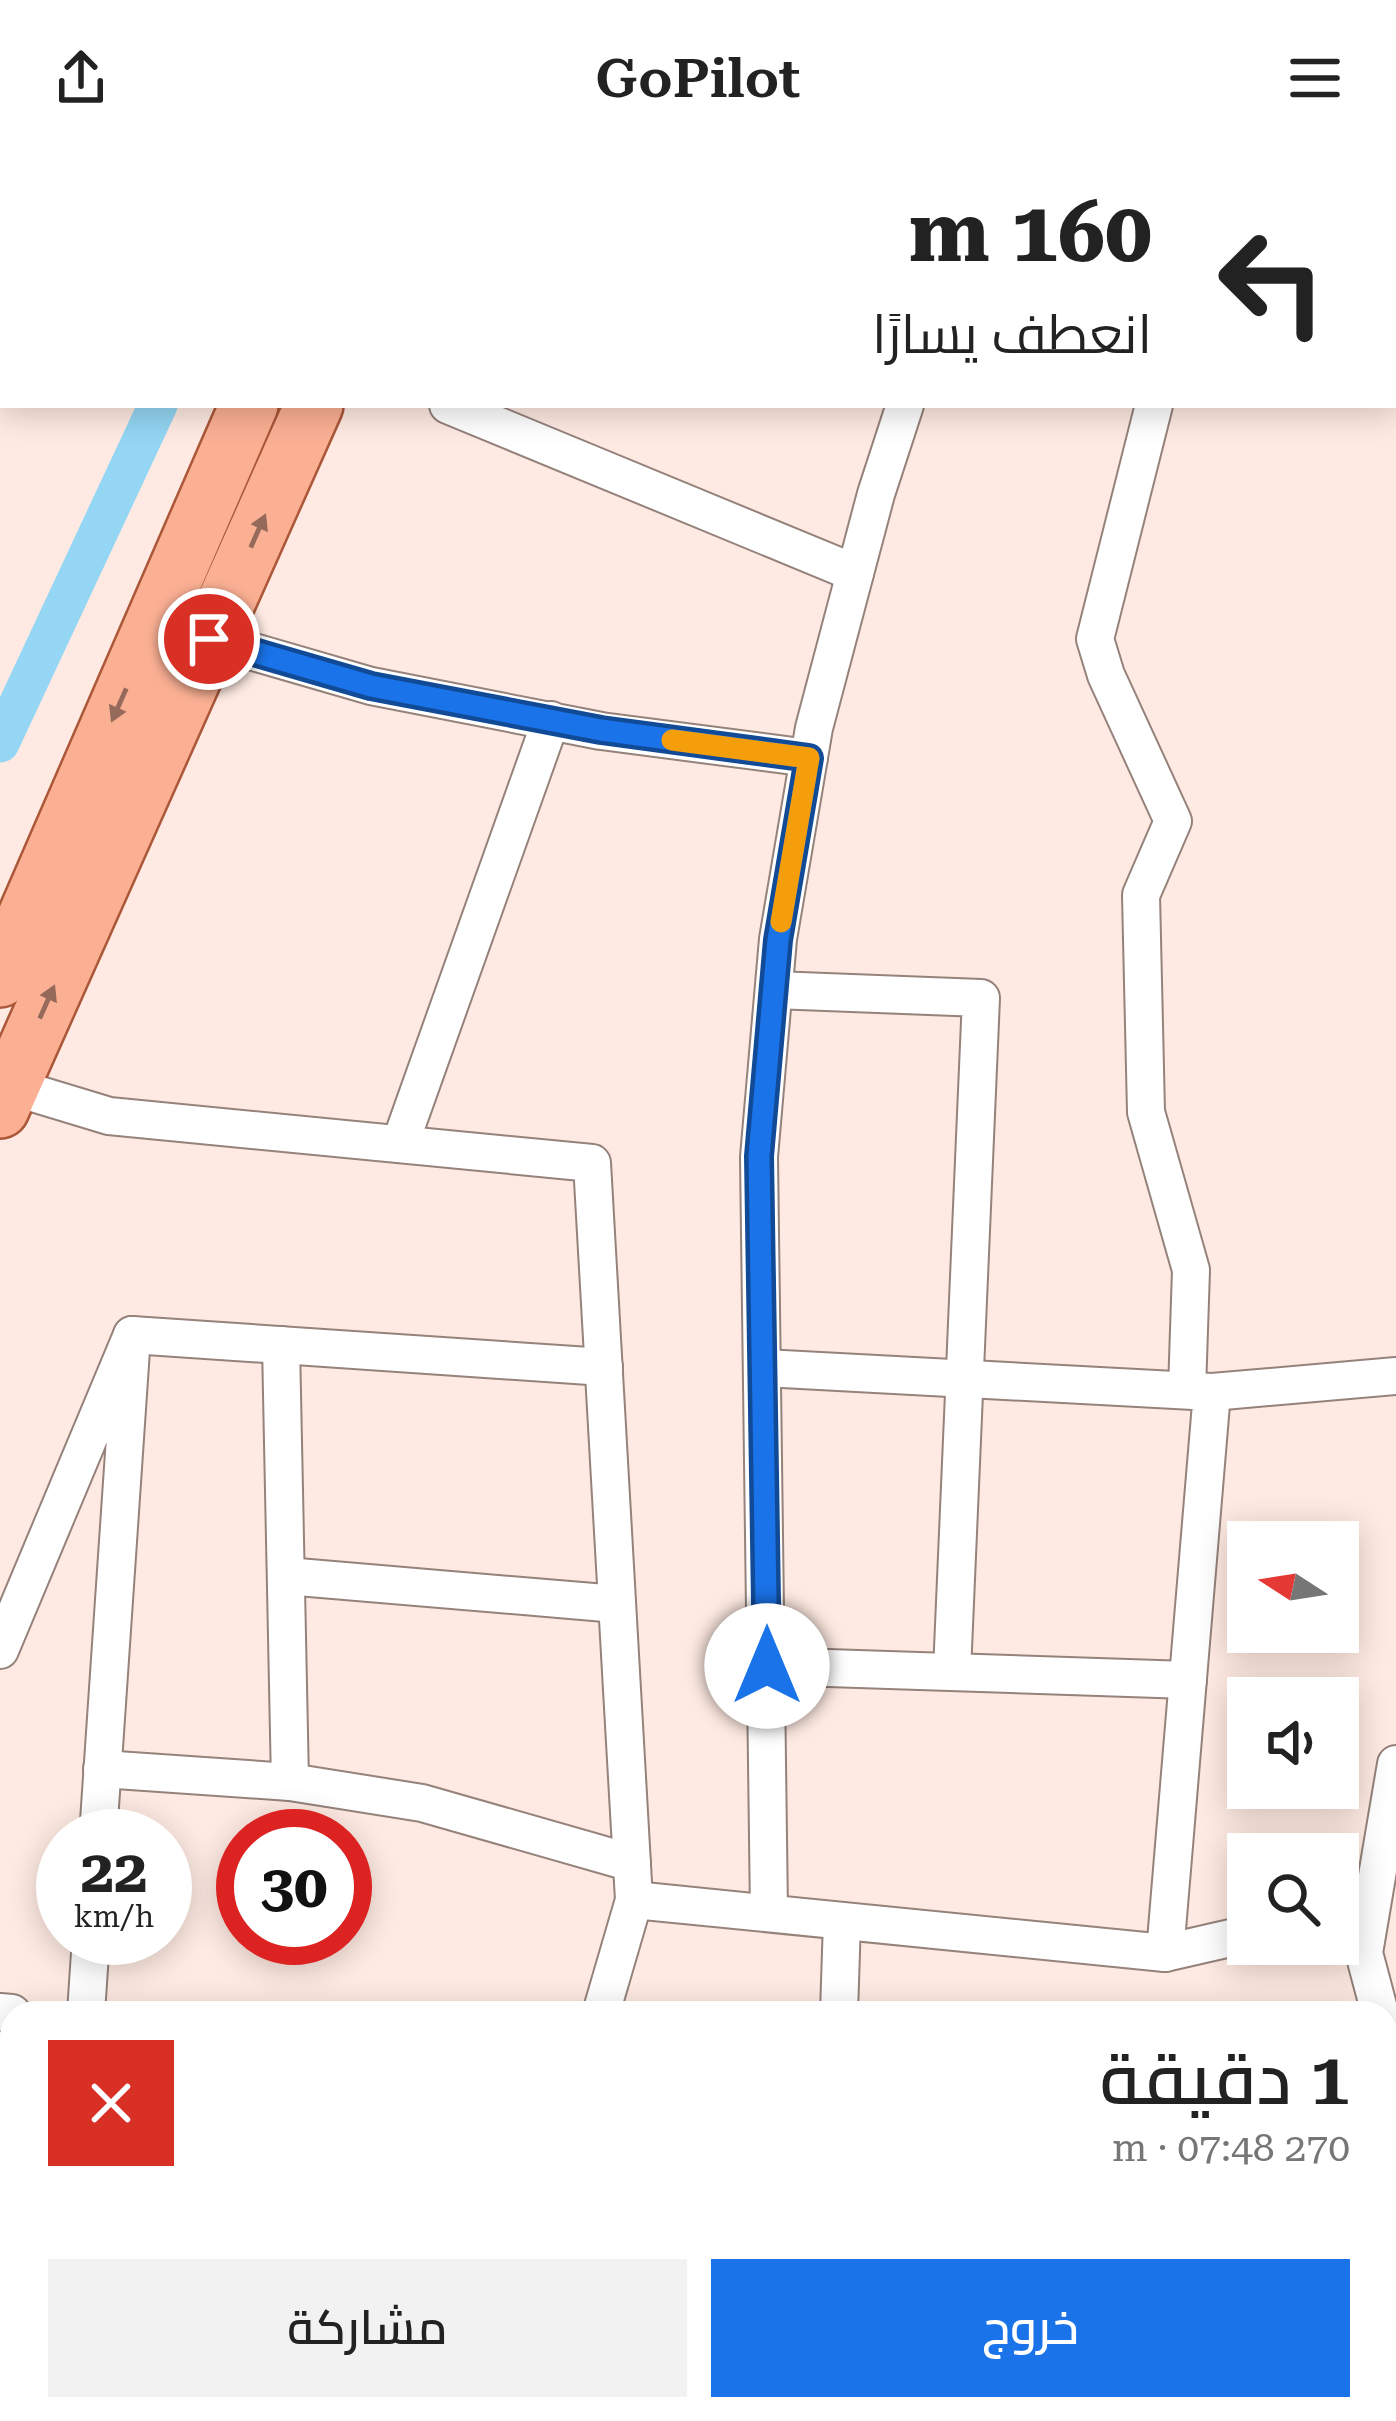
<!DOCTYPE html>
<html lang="ar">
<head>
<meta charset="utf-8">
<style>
  :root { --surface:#fff; --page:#f2f2f2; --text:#222; --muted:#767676; --accent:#1a73e8 }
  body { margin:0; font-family:"Roboto Serif",Cairo,serif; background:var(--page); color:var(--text); direction:rtl; height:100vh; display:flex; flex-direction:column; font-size:45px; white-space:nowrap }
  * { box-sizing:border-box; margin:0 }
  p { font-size:39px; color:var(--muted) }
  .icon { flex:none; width:66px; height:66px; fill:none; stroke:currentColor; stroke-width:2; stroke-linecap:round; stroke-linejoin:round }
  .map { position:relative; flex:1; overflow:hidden; direction:ltr }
  .drawer { position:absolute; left:0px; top:1845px; width:1398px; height:420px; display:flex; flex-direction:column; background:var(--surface); border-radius:36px 36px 0 0; box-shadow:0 6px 30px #0003; direction:rtl }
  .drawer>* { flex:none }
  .hud { position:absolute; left:0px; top:0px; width:1398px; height:252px; box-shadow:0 6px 30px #0003; direction:rtl; background:#fff; color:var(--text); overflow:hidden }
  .needle { width:78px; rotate:282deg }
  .tools { position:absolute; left:1227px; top:1365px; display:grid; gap:24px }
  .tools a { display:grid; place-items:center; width:132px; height:132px; border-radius:0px; background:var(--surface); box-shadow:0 6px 30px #0003; font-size:60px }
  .speed { position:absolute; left:36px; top:1653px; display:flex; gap:24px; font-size:60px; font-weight:700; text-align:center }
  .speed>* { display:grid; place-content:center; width:156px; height:156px; border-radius:50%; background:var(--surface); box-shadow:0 6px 30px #0003; line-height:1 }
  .speed small { font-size:30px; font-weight:400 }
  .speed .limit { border:18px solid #d22; background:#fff; color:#111 }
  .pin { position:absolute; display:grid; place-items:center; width:102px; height:102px; color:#fff; margin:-51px; border:6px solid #fff; border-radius:50%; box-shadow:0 3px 12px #0007 }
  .me { position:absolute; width:132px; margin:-66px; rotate:0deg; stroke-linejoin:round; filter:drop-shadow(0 0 9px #0008) }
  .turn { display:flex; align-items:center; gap:42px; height:252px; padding:0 48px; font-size:54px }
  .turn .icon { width:156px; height:156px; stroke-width:2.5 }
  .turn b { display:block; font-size:84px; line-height:102px }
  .round { display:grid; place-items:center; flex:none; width:126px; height:126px; border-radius:0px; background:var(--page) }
  .head { display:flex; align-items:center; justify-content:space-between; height:204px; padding:0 48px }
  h1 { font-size:72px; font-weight:600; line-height:90px }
  .action { display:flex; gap:24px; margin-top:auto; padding:24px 48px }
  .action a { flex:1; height:138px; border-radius:0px; background:var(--accent); color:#fff; font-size:48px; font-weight:600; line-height:138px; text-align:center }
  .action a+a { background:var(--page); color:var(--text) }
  header { display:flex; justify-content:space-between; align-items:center; height:156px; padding:0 48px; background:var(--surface); font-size:54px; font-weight:600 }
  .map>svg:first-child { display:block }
</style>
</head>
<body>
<header><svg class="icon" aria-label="menu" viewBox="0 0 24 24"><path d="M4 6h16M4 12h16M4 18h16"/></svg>GoPilot<svg class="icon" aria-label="share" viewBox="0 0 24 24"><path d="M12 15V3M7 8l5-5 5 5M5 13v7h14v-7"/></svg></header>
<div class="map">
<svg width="1396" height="2265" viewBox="0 0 1396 2265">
  <rect width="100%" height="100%" fill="#feeae2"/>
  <polygon fill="#90d1aa" points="0,1943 12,1945 12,2253 440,2253 438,2265 0,2265"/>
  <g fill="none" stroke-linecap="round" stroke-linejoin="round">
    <g stroke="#94d6f3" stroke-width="39">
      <polyline points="274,3 275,0"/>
      <polyline points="0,587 158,249"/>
    </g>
    <g stroke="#94827b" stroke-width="40">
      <g id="minor">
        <polyline points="986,3 987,0"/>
        <polyline points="1206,3 1207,0"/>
        <polyline points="448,249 855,417"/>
        <polyline points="1154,249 1095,483 1106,519 1173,665 1141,739 1146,956 1191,1114 1187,1234"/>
        <polyline points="209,483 371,530 601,575 809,602"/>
        <polyline points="774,834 981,842 952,1516"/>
        <polyline points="10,930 109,960 592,1007 634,1744 601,1857"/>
        <polyline points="400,988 551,564"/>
        <polyline points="132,1179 604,1211"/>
        <polyline points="281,1189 290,1626"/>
        <polyline points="764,1212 1212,1236 1165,1797"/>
        <polyline points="1212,1236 1396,1220"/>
        <polyline points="286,1420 617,1448"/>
        <polyline points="0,1494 132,1179 98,1680"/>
        <polyline points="767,1510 1188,1524"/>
        <polyline points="102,1613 290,1626 422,1647 632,1707"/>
        <polyline points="634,1744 1165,1797 1248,1778"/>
        <polyline points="769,1757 759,1001 778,783 814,572 876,338 905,249"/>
        <polyline points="0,1856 12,1857"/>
        <polyline points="86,1857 91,1782"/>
        <polyline points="839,1857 842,1765"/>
        <polyline points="1380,1857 1364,1797 1396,1608"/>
        <polyline points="1386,1879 1396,1915"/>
        <polyline points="1386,2105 1396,2101"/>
        <polyline points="1386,2206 1396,2202"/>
        <polyline points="534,2265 535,2253"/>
        <polyline points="583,2265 585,2253"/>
        <polyline points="1025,2265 1051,2253"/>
        <polyline points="1249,2265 1277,2253"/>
      </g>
    </g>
    <g stroke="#ab5738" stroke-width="62">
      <g id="primary">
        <polyline points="357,3 358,0"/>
        <polyline points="423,3 425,0"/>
        <polyline points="0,822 249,249"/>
        <polyline points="0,953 314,249"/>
      </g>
    </g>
    <use href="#minor" stroke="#fff" stroke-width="36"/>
    <use href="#primary" stroke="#fbb094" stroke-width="57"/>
  </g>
  <defs><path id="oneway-solid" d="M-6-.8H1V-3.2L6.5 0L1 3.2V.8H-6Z" transform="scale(3)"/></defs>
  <g fill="#966a5a">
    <use href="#oneway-solid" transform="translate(258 375) rotate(-66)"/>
    <use href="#oneway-solid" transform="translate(119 549) rotate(114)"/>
    <use href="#oneway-solid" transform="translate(47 846) rotate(-66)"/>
  </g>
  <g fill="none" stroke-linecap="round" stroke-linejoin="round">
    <g stroke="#114b97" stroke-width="30">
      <polyline id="route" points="209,483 371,530 601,574 809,602 778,784 759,1000 767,1510"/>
    </g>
    <use href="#route" stroke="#1a73e8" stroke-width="21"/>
    <polyline stroke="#f59e0b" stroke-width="21" points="672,584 809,602 781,766"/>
  </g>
</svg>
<div class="tools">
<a><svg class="needle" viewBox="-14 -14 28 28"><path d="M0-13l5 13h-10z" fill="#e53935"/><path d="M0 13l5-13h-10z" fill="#767676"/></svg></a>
<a><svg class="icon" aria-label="sound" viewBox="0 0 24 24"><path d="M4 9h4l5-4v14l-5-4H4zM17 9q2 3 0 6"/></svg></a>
<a><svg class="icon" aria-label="search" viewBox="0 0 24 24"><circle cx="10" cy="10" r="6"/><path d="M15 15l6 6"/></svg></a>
</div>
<div class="speed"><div>22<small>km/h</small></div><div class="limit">30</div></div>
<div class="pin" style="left:209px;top:483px;background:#d93025"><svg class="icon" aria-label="arrive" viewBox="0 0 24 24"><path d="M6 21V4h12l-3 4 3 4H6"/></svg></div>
<svg class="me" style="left:767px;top:1510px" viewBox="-20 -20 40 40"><circle r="19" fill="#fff"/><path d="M0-13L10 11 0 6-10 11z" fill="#1a73e8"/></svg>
<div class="hud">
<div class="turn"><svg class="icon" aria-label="left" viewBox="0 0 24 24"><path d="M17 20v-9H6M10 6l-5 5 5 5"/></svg><div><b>160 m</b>انعطف يسارًا</div></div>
</div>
<section class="drawer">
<div class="head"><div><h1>1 دقيقة</h1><p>270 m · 07:48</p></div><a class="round" style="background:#d93025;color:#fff"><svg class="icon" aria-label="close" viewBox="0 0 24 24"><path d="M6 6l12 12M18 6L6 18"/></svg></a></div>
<div class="action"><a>خروج</a><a>مشاركة</a></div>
</section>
</div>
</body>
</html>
